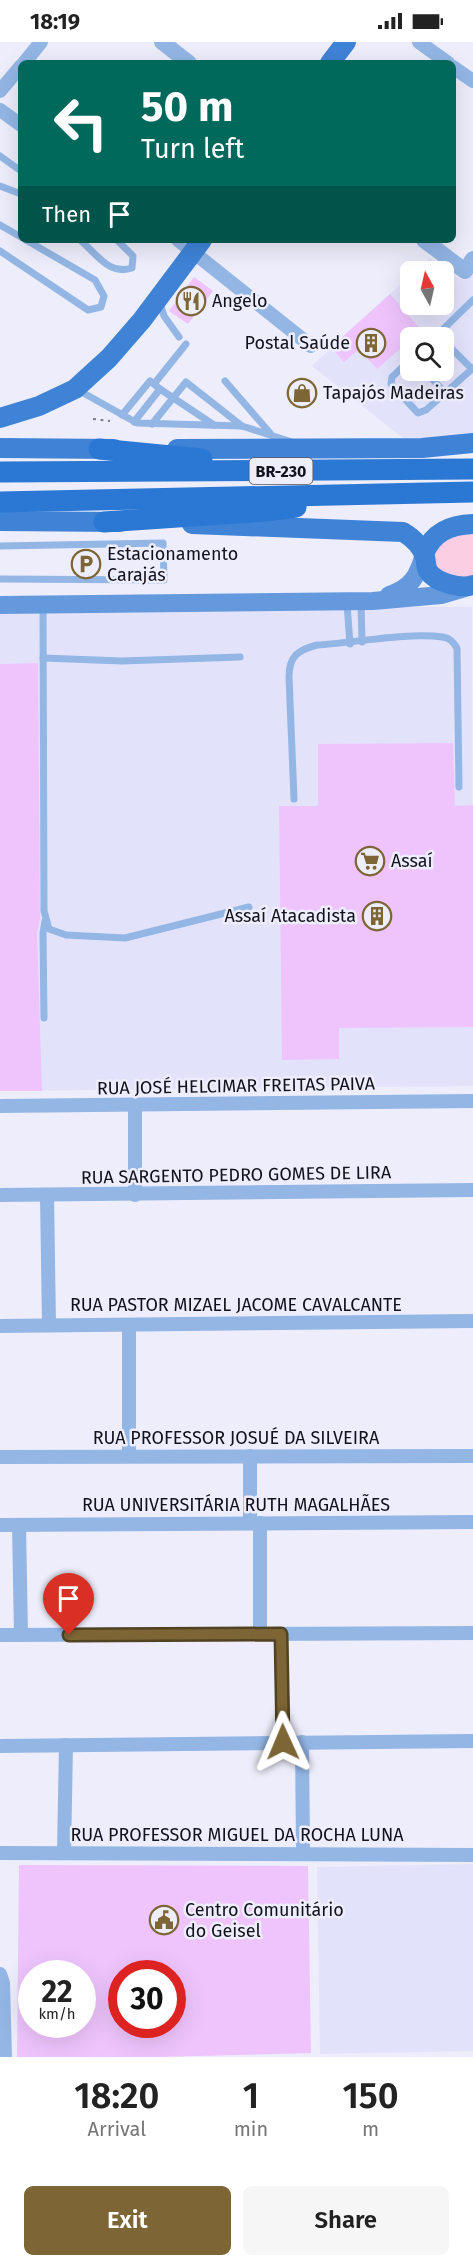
<!DOCTYPE html>
<html lang="en">
<head>
<meta charset="utf-8">
<style>
  :root { --surface:#fff; --page:#f6f6f6; --text:#222; --muted:#767676; --accent:#7d6535 }
  body { margin:0; font-family:"Fira Sans",sans-serif; background:var(--page); color:var(--text); height:100vh; display:flex; flex-direction:column; font-size:22px; white-space:nowrap }
  * { box-sizing:border-box; margin:0 }
  p { font-size:20px; color:var(--muted) }
  .icon { flex:none; width:33px; height:33px; fill:none; stroke:currentColor; stroke-width:2; stroke-linecap:round; stroke-linejoin:round }
  .map { position:relative; height:2015px; overflow:hidden }
  .sheet { display:flex; flex-direction:column; background:var(--surface); flex:1 }
  .sheet>* { flex:none }
  .top-card { position:absolute; left:18px; top:18px; width:438px; height:183px; border-radius:9px; box-shadow:0 6px 24px #0002; background:#00695c; color:#fff; overflow:hidden }
  .needle { width:39px; rotate:352deg }
  .controls { position:absolute; left:400px; top:219px; display:grid; gap:12px }
  .controls a { display:grid; place-items:center; width:54px; height:54px; border-radius:9px; background:var(--surface); box-shadow:0 6px 24px #0002; font-size:30px }
  .speed { position:absolute; left:18px; top:1918px; display:flex; gap:12px; font-size:30px; font-weight:700; text-align:center }
  .speed>* { display:grid; place-content:center; width:78px; height:78px; border-radius:50%; background:var(--surface); box-shadow:0 6px 24px #0002; line-height:1 }
  .speed small { font-size:15px; font-weight:400 }
  .speed .limit { border:9px solid #d22; background:#fff; color:#111 }
  .pin { position:absolute; display:grid; place-items:center; width:51px; height:51px; color:#fff; margin:-62px -26px; border-radius:50% 50% 50% 0; rotate:-45deg; box-shadow:0 0 6px #0007 }
  .pin .icon { rotate:45deg }
  .me { position:absolute; width:66px; margin:-33px; rotate:359deg; stroke-linejoin:round; filter:drop-shadow(0 0 4px #0008) }
  .turn { display:flex; align-items:center; gap:21px; height:126px; padding:0 24px; font-size:27px }
  .turn .icon { width:78px; height:78px; stroke-width:2.5 }
  .turn b { display:block; font-size:42px; line-height:51px }
  .then { display:flex; align-items:center; height:57px; padding:0 24px; background:#0003; gap:12px; font-size:22px }
  .eta { display:flex; justify-content:space-evenly; align-items:center; height:102px; text-align:center }
  .eta b { font-size:36px; font-weight:600; line-height:42px }
  .action { display:flex; gap:12px; margin-top:auto; padding:12px 24px }
  .action a { flex:1; height:69px; border-radius:9px; background:var(--accent); color:#fff; font-size:24px; font-weight:600; line-height:69px; text-align:center }
  .action a+a { background:var(--page); color:var(--text) }
  .status { display:flex; justify-content:space-between; align-items:center; height:42px; padding:0 30px; background:var(--surface); direction:ltr }
  .status svg { height:16px; fill:currentColor }
  .map>svg:first-child { display:block }
</style>
</head>
<body>
<div class="status"><b>18:19</b><svg viewBox="0 0 49 12"><path d="M0 12V9h3v3zM5 12V6h3v6zM10 12V3h3v9zM15 12V0h3v12zM26 1h20v11H26zM47 4h2v5h-2z"/></svg></div>
<div class="map">
<svg width="473" height="2015" viewBox="0 0 473 2015">
  <rect width="100%" height="100%" fill="#ededfb"/>
  <g fill="#e3e2fb" fill-rule="evenodd">
    <path d="M430,216L461,238L469,228L473,230V395L403,396L312,324L411,233V262H444V230L415,229ZM411,296H444V328H411Z"/>
    <polygon points="265,564 472,565 473,1044 0,1049 0,567"/>
    <polygon points="473,1822 473,2009 320,2012 317,1825"/>
  </g>
  <path fill="#fccee3" d="M473,488V534C458,538 445,533 434,523V505L441,497Z"/>
  <g fill="#efc4fd" fill-rule="evenodd">
    <polygon points="194,235 213,249 188,282 169,269"/>
    <polygon points="390,252 421,288 377,327 359,307 344,320 331,305"/>
    <polygon points="38,621 40,876 37,891 42,1049 0,1049 0,622"/>
    <polygon points="453,701 455,764 473,763 473,985 339,986 339,1017 282,1018 279,764 318,764 318,702"/>
    <path d="M19,1823L308,1824L311,2011L160,2015H17ZM32,1932H82V1983H32ZM122,1932H172V1983H122Z"/>
  </g>
  <g fill="none" stroke-linecap="round" stroke-linejoin="round">
    <polyline stroke="#7b7a87" stroke-width="2" stroke-dasharray="3 4.5" stroke-linecap="butt" points="93,377 110,379"/>
    <g stroke="#93b6e5" stroke-width="7">
      <polyline points="0,114 21,129"/>
      <polyline points="0,144 21,152"/>
      <polyline points="0,183 21,195"/>
      <path d="M80,198C96,211 109,234 132,226L133,214L117,198"/>
      <polyline points="0,209 88,268 101,265 104,254 95,238 26,198"/>
      <polyline points="444,232 454,221"/>
      <polyline points="160,261 164,274 179,295"/>
      <polyline points="414,265 416,262"/>
      <polyline points="434,296 473,258"/>
      <polyline points="444,299 472,327"/>
      <polyline points="411,317 392,335 391,342 418,371 426,368 473,326"/>
      <polyline points="424,328 446,352"/>
      <polyline points="225,339 270,391"/>
      <polyline points="154,342 186,302"/>
      <polyline points="78,348 137,381 242,384 292,400"/>
      <polyline points="122,373 150,339 160,347"/>
      <polyline points="134,380 160,347 214,383"/>
      <polyline points="152,382 186,340 242,384"/>
      <polyline points="0,504 163,501 164,538 0,537"/>
      <polyline points="361,561 362,600"/>
      <polyline points="347,562 350,602"/>
      <polyline points="43,563 44,869 49,887 66,893 125,896 249,865"/>
      <polyline points="43,616 122,619 240,615"/>
      <path d="M294,757L289,635C289,614 298,608 317,603C354,601 407,590 443,595C450,596 453,600 457,606L459,745"/>
      <polyline points="44,976 43,891 45,879"/>
    </g>
    <g stroke="#93b6e5" stroke-width="14">
      <polyline points="419,0 448,21"/>
      <polyline points="24,21 41,0"/>
      <polyline points="453,25 473,39"/>
      <polyline points="0,49 21,24"/>
      <polyline points="0,68 21,83"/>
      <polyline points="178,198 311,304"/>
      <polyline points="135,1063 135,1153"/>
      <polyline points="0,1064 473,1059"/>
      <polyline points="0,1153 473,1148"/>
      <polyline points="47,1153 49,1283"/>
      <polyline points="0,1284 473,1279"/>
      <polyline points="129,1413 129,1283"/>
      <polyline points="250,1414 250,1480"/>
      <polyline points="0,1415 473,1414"/>
      <polyline points="0,1483 473,1480"/>
      <polyline points="19,1483 21,1593"/>
      <polyline points="260,1592 260,1481"/>
      <polyline points="281,1592 283,1700"/>
      <polyline points="0,1593 473,1591"/>
      <polyline points="302,1700 303,1810"/>
      <polyline points="0,1704 473,1699"/>
      <polyline points="0,1811 473,1813"/>
      <polyline points="64,1811 66,1703"/>
      <polyline points="0,1932 3,1941 5,2015"/>
    </g>
    <g stroke="#93b6e5" stroke-width="16">
      <polyline points="162,0 189,21"/>
      <polyline points="424,198 465,229 473,217"/>
    </g>
    <g stroke="#6499dd" stroke-width="18">
      <path d="M389,553C411,546 418,534 424,512"/>
      <polyline points="0,563 373,559 441,553 468,545"/>
    </g>
    <g stroke="#3f83d7" stroke-width="20">
      <polyline points="330,21 346,0"/>
      <polyline points="0,376 39,364 75,347 109,316 142,278 202,198"/>
      <polyline points="0,406 114,407"/>
      <polyline points="177,407 422,406 473,401"/>
      <polyline points="0,479 120,480"/>
      <path d="M192,482L403,490C413,496 421,503 425,515C426,519 426,525 428,529C436,541 461,547 473,543"/>
      <path d="M424,512C433,490 450,483 473,482"/>
    </g>
    <g stroke="#2a78d4" stroke-width="21">
      <polyline points="99,407 202,417"/>
      <polyline points="0,430 473,427"/>
      <polyline points="0,460 473,450"/>
      <polyline points="104,480 265,469 296,465"/>
    </g>
  </g>
  <g fill="none" stroke-linecap="round" stroke-linejoin="round">
    <g stroke="#514222" stroke-width="15">
      <polyline id="route" points="69,1593 281,1592 283,1700"/>
    </g>
    <use href="#route" stroke="#7d6535" stroke-width="10"/>
  </g>
  <defs>
    <g id="restaurant-ring" transform="scale(1.5)"><circle r="9.5" fill="#ededfb" stroke="#7d6535" stroke-width="1.5"/><path d="M-5-6h1v4h1v-4h1v4h1v-4h1v5L-1.5 .5V6h-2V.5L-5-1ZM5-6V6H3V1.5H1.5Q1.5-4 5-6Z" fill="#7d6535"/></g>
    <g id="building-ring" transform="scale(1.5)"><circle r="9.5" fill="#ededfb" stroke="#7d6535" stroke-width="1.5"/><path d="M-4-6H4V6H1V3H-1V6H-4ZM-2.5-4.3h1.7v1.8h-1.7ZM.8-4.3h1.7v1.8H.8ZM-2.5-1h1.7V.8h-1.7ZM.8-1h1.7V.8H.8Z" fill="#7d6535"/></g>
    <g id="shop-ring" transform="scale(1.5)"><circle r="9.5" fill="#ededfb" stroke="#7d6535" stroke-width="1.5"/><path d="M-5-2.5h2.3a2.7 3.5 0 0 1 5.4 0H5L5.5 6h-11ZM-1.5-2.5h3a1.5 2.3 0 0 0-3 0Z" fill="#7d6535"/></g>
    <g id="parking-ring" transform="scale(1.5)"><circle r="9.5" fill="#ededfb" stroke="#7d6535" stroke-width="1.5"/><path d="M-3.5-5.5H1a3.5 3.5 0 0 1 0 7H-1V5.5H-3.5ZM-1-3.4V-.6H.8a1.4 1.4 0 0 0 0-2.8Z" fill="#7d6535"/></g>
    <g id="supermarket-ring" transform="scale(1.5)"><circle r="9.5" fill="#ededfb" stroke="#7d6535" stroke-width="1.5"/><path d="M-6-5.5h2.5l.6 2H6L4.5 2H-2.5L-4.4-4H-6ZM-1.5 3.2a1.3 1.3 0 1 0 .1 0ZM3 3.2a1.3 1.3 0 1 0 .1 0Z" fill="#7d6535"/></g>
    <g id="civic-ring" transform="scale(1.5)"><circle r="9.5" fill="#ededfb" stroke="#7d6535" stroke-width="1.5"/><path d="M-.6-6.5H3V-4.5H.6V-3L4-1V1h2V6H-6V1h2V-1L-.6-3ZM-1.2 2.5V6h2.4V2.5Z" fill="#7d6535"/></g>
  </defs>
  <g fill-rule="evenodd">
    <use href="#restaurant-ring" x="191" y="259"/>
    <use href="#building-ring" x="371" y="301"/>
    <use href="#shop-ring" x="302" y="351"/>
    <use href="#parking-ring" x="86" y="522"/>
    <use href="#supermarket-ring" x="370" y="819"/>
    <use href="#building-ring" x="377" y="874"/>
    <use href="#civic-ring" x="164" y="1878"/>
  </g>
  <g text-anchor="middle" dominant-baseline="central" stroke-width="5" stroke-linejoin="round" paint-order="stroke">
    <rect fill="#ededfb" stroke="#54535f" stroke-width="1.5" x="249.5" y="416" width="63" height="26" rx="4.5"/>
    <g font-size="16" font-weight="bold" fill="#12111c">
      <text x="281" y="429">BR-230</text>
    </g>
    <g font-size="18" fill="#12111c" stroke="#ededfb" text-anchor="start">
      <text x="212" y="259">Angelo</text>
      <text x="350" y="301" text-anchor="end">Postal Saúde</text>
      <text x="323" y="351">Tapajós Madeiras</text>
      <text x="107" y="512">Estacionamento<tspan x="107" dy="21">Carajás</tspan></text>
      <text x="391" y="819">Assaí</text>
      <text x="356" y="874" text-anchor="end">Assaí Atacadista</text>
      <text x="185" y="1868">Centro Comunitário<tspan x="185" dy="21">do Geisel</tspan></text>
    </g>
    <g font-size="18" fill="#12111c" stroke="#ededfb">
      <text transform="translate(236 1044) rotate(-1)">RUA JOSÉ HELCIMAR FREITAS PAIVA</text>
      <text transform="translate(236 1133) rotate(-1)">RUA SARGENTO PEDRO GOMES DE LIRA</text>
      <text x="236" y="1263">RUA PASTOR MIZAEL JACOME CAVALCANTE</text>
      <text x="236" y="1396">RUA PROFESSOR JOSUÉ DA SILVEIRA</text>
      <text x="236" y="1463">RUA UNIVERSITÁRIA RUTH MAGALHÃES</text>
      <text x="237" y="1793">RUA PROFESSOR MIGUEL DA ROCHA LUNA</text>
    </g>
  </g>
</svg>
<div class="controls">
<a><svg class="needle" viewBox="-14 -14 28 28"><path d="M0-13l5 13h-10z" fill="#e53935"/><path d="M0 13l5-13h-10z" fill="#767676"/></svg></a>
<a><svg class="icon" aria-label="search" viewBox="0 0 24 24"><circle cx="10" cy="10" r="6"/><path d="M15 15l6 6"/></svg></a>
</div>
<div class="speed"><div>22<small>km/h</small></div><div class="limit">30</div></div>
<div class="pin" style="left:69px;top:1593px;background:#d93025"><svg class="icon" aria-label="arrive" viewBox="0 0 24 24"><path d="M6 21V4h12l-3 4 3 4H6"/></svg></div>
<svg class="me" style="left:283px;top:1700px" viewBox="-20 -20 40 40"><path d="M0-17L14 15 0 8-14 15z" fill="#7d6535" stroke="#fff" stroke-width="4"/></svg>
<div class="top-card">
<div class="turn"><svg class="icon" aria-label="left" viewBox="0 0 24 24"><path d="M17 20v-9H6M10 6l-5 5 5 5"/></svg><div><b>50 m</b>Turn left</div></div>
<div class="then">Then<svg class="icon" aria-label="arrive" viewBox="0 0 24 24"><path d="M6 21V4h12l-3 4 3 4H6"/></svg></div>
</div>
</div>
<section class="sheet">
<div class="eta">
<div><b>18:20</b><p>Arrival</p></div>
<div><b>1</b><p>min</p></div>
<div><b>150</b><p>m</p></div>
</div>
<div class="action"><a>Exit</a><a>Share</a></div>
</section>
</body>
</html>
